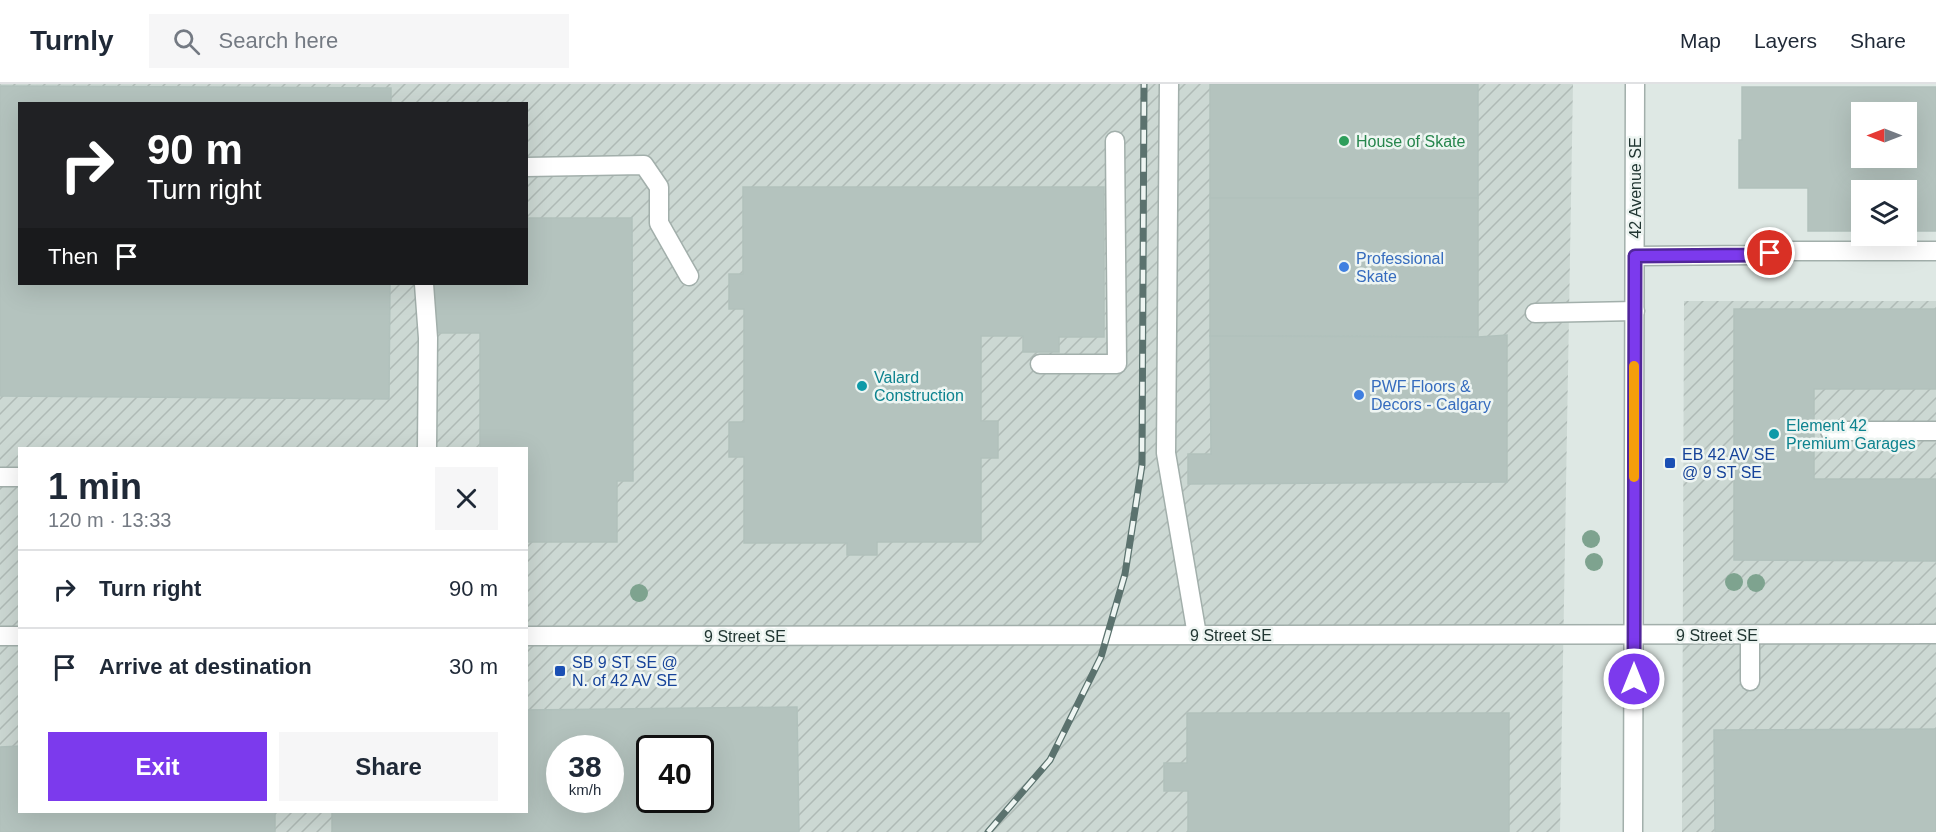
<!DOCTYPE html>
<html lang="en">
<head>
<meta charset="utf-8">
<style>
  :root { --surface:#fff; --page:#f6f6f7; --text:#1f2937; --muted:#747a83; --line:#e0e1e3; --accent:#7c3aed }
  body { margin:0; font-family:Helvetica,sans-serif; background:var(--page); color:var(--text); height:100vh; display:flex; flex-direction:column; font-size:22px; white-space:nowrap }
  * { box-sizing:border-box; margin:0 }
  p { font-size:20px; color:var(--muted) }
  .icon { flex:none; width:33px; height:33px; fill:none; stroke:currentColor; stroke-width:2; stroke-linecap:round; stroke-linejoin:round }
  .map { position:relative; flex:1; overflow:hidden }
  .sheet { position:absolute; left:18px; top:363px; width:510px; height:366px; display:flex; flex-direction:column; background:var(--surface); border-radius:0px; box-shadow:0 6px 24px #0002 }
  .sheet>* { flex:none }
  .banner { position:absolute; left:18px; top:18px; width:510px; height:183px; border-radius:0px; box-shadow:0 6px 24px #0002; background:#202124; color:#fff; overflow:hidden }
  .needle { width:39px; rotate:270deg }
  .controls { position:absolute; left:1851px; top:18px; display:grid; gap:12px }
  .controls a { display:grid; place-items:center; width:66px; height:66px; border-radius:0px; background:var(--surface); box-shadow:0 6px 24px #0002; font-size:30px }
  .speed { position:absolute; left:546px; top:651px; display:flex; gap:12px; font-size:30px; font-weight:700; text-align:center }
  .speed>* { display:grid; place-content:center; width:78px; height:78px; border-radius:50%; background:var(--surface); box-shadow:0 6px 24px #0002; line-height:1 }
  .speed small { font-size:15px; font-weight:400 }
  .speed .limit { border:3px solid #111; border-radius:9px; background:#fff; color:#111 }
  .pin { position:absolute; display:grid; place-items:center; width:51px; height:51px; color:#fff; margin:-26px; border:3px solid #fff; border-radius:50%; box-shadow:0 2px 6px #0007 }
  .me { position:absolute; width:66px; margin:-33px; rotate:0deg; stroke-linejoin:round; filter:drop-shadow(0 0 4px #0008) }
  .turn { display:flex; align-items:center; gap:21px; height:126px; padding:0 30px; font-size:27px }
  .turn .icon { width:78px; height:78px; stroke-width:2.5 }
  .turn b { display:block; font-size:42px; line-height:51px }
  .then { display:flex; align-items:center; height:57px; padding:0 30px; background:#0003; gap:12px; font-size:22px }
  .round { display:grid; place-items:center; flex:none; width:63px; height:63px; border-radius:0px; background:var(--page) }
  .summary { display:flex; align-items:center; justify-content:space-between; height:102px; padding:0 30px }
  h1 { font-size:36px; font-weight:600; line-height:45px }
  .cta { display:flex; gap:12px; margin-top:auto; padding:12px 30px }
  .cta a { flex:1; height:69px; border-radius:0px; background:var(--accent); color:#fff; font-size:24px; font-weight:600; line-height:69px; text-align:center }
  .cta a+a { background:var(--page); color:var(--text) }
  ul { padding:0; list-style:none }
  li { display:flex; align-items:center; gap:18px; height:78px; padding:0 30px; border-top:2px solid var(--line) }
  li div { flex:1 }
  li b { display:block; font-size:22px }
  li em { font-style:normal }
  header { display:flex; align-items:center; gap:36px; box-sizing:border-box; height:84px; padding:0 30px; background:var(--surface); border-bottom:2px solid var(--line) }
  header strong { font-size:28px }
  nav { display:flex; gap:33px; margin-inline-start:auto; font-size:21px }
  .search { width:420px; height:54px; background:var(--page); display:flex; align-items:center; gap:15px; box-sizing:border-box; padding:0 21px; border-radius:0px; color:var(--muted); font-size:22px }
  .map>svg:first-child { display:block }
</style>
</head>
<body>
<header>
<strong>Turnly</strong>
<div class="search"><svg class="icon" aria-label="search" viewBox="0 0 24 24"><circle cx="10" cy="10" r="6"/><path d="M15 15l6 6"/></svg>Search here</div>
<nav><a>Map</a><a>Layers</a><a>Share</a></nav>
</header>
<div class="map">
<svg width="1936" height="748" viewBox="0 0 1936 748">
  <defs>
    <pattern id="industrial-furrows" width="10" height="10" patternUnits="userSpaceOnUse" patternTransform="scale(1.5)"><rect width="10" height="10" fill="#ccd8d3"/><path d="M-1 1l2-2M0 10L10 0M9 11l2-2" fill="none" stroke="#afbab6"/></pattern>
  </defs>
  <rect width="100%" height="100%" fill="#dee8e4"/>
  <g fill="url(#industrial-furrows)" fill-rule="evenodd">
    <path d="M0,0H1573L1560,748H0ZM20,20H526V200H20ZM20,364H526V728H20ZM560,664H610V716H560ZM650,664H700V716H650Z"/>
    <polygon points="1684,217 1936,217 1936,748 1682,748"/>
  </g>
  <g fill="#b4c3be" stroke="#b1c1bc" stroke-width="1.5" fill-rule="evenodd">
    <rect x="1210" y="0" width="268" height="114"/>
    <polygon points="0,2 391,4 391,20 20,20 20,200 390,200 389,315 0,312"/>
    <path d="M1742,3H1936V147H1906V106H1862V147H1808V104H1739V56H1742ZM1862,28H1906V74H1862Z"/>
    <polygon points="743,103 1104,103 1104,253 1059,253 1059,268 1023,268 1023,252 981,252 981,337 998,337 998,374 981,374 981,458 877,458 877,471 847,471 847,459 744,459 744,373 729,373 729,338 744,338 744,225 729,225 729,190 743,190"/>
    <polygon points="1210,114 1478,114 1478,253 1210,252"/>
    <polygon points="526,134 632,134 633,397 617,397 617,458 526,458 526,364 480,364 480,249 433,249 433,200 526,200"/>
    <polygon points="1734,225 1936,225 1936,305 1814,305 1814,395 1936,395 1936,477 1734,476"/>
    <polygon points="1507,251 1507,398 1188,400 1188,370 1211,370 1210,252 1478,253"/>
    <path d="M797,623L799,748H332V728H526V626ZM560,664H610V716H560ZM650,664H700V716H650Z"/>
    <polygon points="1187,629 1509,629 1509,748 1188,748 1188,707 1164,707 1164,679 1187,679"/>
    <polygon points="1936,645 1936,748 1715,748 1714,646"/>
    <polygon points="20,662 20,728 275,728 275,748 0,748 0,663"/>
  </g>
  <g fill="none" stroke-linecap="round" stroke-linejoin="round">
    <g stroke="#a2afab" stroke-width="21">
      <g id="minor">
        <polyline points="1169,0 1166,369 1197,551"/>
        <polyline points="526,83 644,81 659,103 659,139 689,192"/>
        <polyline points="1635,172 1756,171 1783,167 1936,167"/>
        <polyline points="424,200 428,254 427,364"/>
        <polyline points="1535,229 1635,227"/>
        <polyline points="1040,280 1117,280 1115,57"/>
        <polyline points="1830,347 1936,347"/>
        <polyline points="0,393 20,393"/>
        <polyline points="1750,551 1750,597"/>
        <polyline points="0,552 20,552"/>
        <polyline points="526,552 1936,550"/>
        <polyline points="1633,748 1635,0"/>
      </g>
    </g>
    <use href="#minor" stroke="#fff" stroke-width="18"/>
    <g stroke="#5b726e" stroke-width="7">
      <polyline id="rail" points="988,748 1050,676 1101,573 1125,490 1142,381 1144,0"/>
    </g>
    <use href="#rail" stroke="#eef5f2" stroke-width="4.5" stroke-dasharray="14" stroke-linecap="butt"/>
  </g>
  <g fill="#7ea38f">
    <circle cx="1591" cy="455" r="9"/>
    <circle cx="1594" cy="478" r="9"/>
    <circle cx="1734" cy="498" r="9"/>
    <circle cx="1756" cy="499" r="9"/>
    <circle cx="639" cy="509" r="9"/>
  </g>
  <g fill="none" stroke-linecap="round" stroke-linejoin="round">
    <g stroke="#51269a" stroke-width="15">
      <polyline id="route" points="1634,595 1635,172 1756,171 1770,169"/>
    </g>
    <use href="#route" stroke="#7c3aed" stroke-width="10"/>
    <polyline stroke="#f59e0b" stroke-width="10" points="1634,393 1634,282"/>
  </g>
  <circle fill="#2e9e5b" stroke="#eef5f2" stroke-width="2" cx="1344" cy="57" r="6"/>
  <g fill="#3f7fe0" stroke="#eef5f2" stroke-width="2">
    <circle cx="1344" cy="183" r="6"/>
    <circle cx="1359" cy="311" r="6"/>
  </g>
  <g fill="#0f9aa8" stroke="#eef5f2" stroke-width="2">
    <circle cx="862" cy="302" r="6"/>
    <circle cx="1774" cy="350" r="6"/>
  </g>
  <g fill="#1a4fb4" stroke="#eef5f2" stroke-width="2">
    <rect x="1664" y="373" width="12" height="12" rx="3"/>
    <rect x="554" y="581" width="12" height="12" rx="3"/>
  </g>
  <g text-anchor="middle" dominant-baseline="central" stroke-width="5" stroke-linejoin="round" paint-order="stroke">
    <g font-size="16" fill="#27864d" stroke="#eef5f2" text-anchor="start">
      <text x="1356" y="57">House of Skate</text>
    </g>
    <g font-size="16" fill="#213632" stroke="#eef5f2">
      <text transform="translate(1635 104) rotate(-90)">42 Avenue SE</text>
      <text x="1231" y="551">9 Street SE</text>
      <text x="1717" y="551">9 Street SE</text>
      <text x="745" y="552">9 Street SE</text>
    </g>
    <g font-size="16" fill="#366cbe" stroke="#eef5f2" text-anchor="start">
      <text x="1356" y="174">Professional<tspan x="1356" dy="18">Skate</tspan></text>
      <text x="1371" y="302">PWF Floors &amp;<tspan x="1371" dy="18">Decors - Calgary</tspan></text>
    </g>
    <g font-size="16" fill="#0d838f" stroke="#eef5f2" text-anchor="start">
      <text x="874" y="293">Valard<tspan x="874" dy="18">Construction</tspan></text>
      <text x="1786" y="341">Element 42<tspan x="1786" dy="18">Premium Garages</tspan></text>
    </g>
    <g font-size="16" fill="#164399" stroke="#eef5f2" text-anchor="start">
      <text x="1682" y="370">EB 42 AV SE<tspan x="1682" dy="18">@ 9 ST SE</tspan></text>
      <text x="572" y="578">SB 9 ST SE @<tspan x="572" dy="18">N. of 42 AV SE</tspan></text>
    </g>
  </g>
</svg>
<div class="controls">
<a><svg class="needle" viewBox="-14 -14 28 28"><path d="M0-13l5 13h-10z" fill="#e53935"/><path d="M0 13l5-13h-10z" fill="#747a83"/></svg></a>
<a><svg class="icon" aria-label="layers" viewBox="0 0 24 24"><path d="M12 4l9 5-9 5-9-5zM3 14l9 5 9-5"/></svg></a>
</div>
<div class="speed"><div>38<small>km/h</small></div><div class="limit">40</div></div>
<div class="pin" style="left:1770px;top:169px;background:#d93025"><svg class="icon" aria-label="arrive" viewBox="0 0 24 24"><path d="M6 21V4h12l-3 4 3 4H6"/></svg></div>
<svg class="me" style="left:1634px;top:595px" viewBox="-20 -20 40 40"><circle r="17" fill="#7c3aed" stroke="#fff" stroke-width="3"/><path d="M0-11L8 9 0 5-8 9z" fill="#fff"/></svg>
<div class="banner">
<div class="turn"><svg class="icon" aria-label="right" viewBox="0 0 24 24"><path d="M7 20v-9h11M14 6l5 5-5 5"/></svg><div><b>90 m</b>Turn right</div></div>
<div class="then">Then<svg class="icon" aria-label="arrive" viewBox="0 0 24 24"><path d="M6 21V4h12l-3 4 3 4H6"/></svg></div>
</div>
<section class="sheet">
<div class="summary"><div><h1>1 min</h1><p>120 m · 13:33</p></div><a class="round"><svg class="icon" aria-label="close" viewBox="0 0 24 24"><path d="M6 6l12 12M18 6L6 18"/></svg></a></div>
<ul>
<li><svg class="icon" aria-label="right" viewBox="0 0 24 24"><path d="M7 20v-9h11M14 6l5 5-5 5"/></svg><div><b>Turn right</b></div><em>90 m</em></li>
<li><svg class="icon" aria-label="arrive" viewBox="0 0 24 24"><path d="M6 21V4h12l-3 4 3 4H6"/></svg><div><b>Arrive at destination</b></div><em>30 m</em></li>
</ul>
<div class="cta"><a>Exit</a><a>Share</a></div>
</section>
</div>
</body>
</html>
